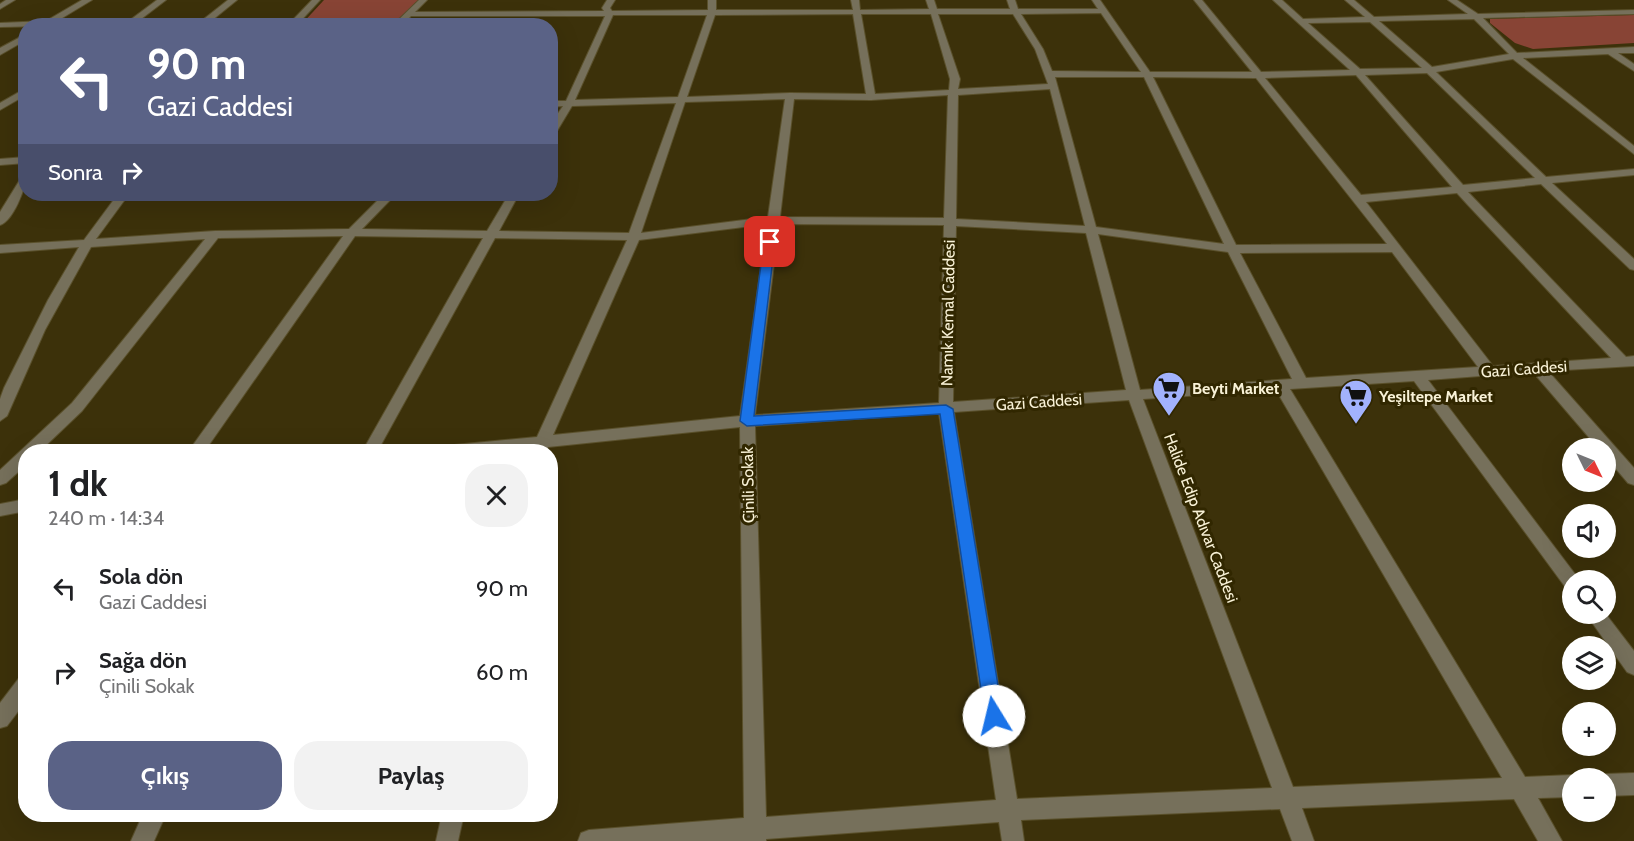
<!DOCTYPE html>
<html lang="tr">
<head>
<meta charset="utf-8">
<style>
  :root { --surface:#fff; --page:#f2f2f2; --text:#202124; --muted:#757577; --accent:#5a6286 }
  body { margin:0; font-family:Cabin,sans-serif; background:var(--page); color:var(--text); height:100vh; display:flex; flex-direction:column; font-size:22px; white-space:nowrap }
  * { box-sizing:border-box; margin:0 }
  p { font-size:20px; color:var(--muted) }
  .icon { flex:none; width:33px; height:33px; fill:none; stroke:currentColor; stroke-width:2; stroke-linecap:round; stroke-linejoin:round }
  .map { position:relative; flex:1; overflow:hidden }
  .sheet { position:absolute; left:18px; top:444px; width:540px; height:378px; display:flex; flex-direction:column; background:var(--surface); border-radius:24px; box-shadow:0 6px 24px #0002 }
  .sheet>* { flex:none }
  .hud { position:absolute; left:18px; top:18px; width:540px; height:183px; border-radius:24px; box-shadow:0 6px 24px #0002; background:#5a6286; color:#fff; overflow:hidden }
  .needle { width:39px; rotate:133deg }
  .controls { position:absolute; left:1562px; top:438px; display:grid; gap:12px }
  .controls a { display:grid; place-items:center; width:54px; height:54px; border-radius:50%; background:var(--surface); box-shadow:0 6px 24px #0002; font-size:30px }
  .pin { position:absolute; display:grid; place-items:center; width:51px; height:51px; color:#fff; margin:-26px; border-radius:12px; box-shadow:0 3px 9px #0006 }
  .me { position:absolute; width:66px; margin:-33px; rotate:351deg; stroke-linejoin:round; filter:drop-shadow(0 0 4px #0008) }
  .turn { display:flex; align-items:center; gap:21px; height:126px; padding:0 30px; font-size:27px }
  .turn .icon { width:78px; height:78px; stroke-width:2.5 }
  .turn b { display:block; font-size:42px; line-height:51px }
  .then { display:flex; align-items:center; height:57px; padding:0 30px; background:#0003; gap:12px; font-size:22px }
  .round { display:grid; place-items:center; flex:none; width:63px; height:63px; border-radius:24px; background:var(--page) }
  .headline { display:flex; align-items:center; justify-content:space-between; height:102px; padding:0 30px }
  h1 { font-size:36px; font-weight:800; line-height:45px }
  .action { display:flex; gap:12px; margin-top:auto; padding:12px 30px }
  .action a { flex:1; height:69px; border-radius:24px; background:var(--accent); color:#fff; font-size:24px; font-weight:800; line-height:69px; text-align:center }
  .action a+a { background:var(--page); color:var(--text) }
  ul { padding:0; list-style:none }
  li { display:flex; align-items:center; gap:18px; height:84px; padding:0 30px }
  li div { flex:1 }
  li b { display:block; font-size:22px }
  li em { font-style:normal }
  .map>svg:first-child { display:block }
</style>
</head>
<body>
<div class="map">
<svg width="1634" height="841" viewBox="0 0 1634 841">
  <rect width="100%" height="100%" fill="#3c310a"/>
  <g fill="#884435">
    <polygon points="324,0 419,0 394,25 300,26"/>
    <polygon points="1634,15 1634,43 1533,49 1515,43 1490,23 1490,19"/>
  </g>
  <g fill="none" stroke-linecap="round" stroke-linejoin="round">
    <g stroke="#5a502b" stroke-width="2">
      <g id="minor">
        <polygon points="6,0 15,0 0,9 0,4"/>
        <polygon points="82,0 92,0 49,26 0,27 0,23 46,21"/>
        <polygon points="157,0 166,0 132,26 122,26"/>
        <polygon points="228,0 237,0 205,26 195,26"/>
        <polygon points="312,0 320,0 296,26 287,26"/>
        <path d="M419,0H427L415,12L604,11L602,8L607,0H615L610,8L612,11L708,10V0H716V10H853L851,0H859L860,10L929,9L926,0H934L937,9H1010L1007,0H1015L1018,9H1098L1092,0H1100L1150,72H1252L1194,0H1202L1261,72L1350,70L1273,0H1282L1303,19L1365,17L1345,0H1354L1374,17L1468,14L1448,0H1457L1478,14L1634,10V14L1483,18L1517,53L1634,47V53H1618L1634,64V71L1608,54L1523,58L1634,146V154L1513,59L1436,72L1546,177L1634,169V175L1552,183L1634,259V270L1630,269L1541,184L1468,192L1626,357L1634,356V366L1548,371L1634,468V485L1628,483L1605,456V448H1598L1533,372L1428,380L1578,578L1580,580H1572V590L1566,588L1414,381L1290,389L1525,777L1572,775L1580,778H1572V797L1538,798L1562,841H1538L1514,799L1302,808L1314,841H1292L1280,809L1021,820L1024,841H1002L999,822L766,839V841H578L581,833L589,830L744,818L740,427L548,447L546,452H530L532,449L503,452H437L444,446L537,437L627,240L495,238L377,452H362L483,238L355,236L204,452H188L343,236L218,238L82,411L39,452H26V465L6,483L0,485V470L72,403L205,239L91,247L45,330L7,416L0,421V399L4,388L48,300L79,247L0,253V245L84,240L118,194H129L96,239L215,231L349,229L384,194H396L362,229L487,231L509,194H519L499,231L629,233L676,103L572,106L554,136L550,137V125L563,106L550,107V101H566L605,16H411L401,26H392ZM1101,13L1141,72L1052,71L1043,49L1021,14ZM853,14L866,94L790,93L687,97L715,15ZM861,14H931L950,79L949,90L875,94ZM938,14H1013L1035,49L1048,84L958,89L960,79ZM613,15H707L678,97L575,100ZM1474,19L1509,54L1432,67L1379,21ZM1370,22L1422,68L1360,69L1308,23ZM1427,73L1535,178L1463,185L1365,75ZM1356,75L1452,187L1361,195L1265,78ZM1055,77H1144L1224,244L1096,227ZM1153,77L1256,78L1387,244L1236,245ZM1050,89L1085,226L956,219L958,95ZM948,95L944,218L780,217L794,99L871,100ZM785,99L768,217L641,233L685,102ZM1457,193L1467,204L1611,358L1493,366L1366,202ZM767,224L740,416L553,435L639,240ZM779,224L944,225L939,403L755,415ZM956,226L1086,233L1126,390L953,402ZM1098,234L1228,252L1292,379L1140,390ZM1392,252L1478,367L1306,378L1240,253ZM1276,390L1502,778L1293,787L1143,399ZM1129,400L1272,788L1017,799L954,412ZM939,413L996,800L766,817L755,426Z"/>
        <polygon points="26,34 26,40 0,55 0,48"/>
        <polygon points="26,88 26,95 0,110 0,103"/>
        <polygon points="26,157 26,163 0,165 0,159"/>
        <path d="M26,175C26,188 13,221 0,225V212L21,178Z"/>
        <polygon points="26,499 26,511 0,516 0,504"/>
        <polygon points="1605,613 1634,651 1634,675 1627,672 1586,614"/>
        <polygon points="26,675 26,701 7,726 0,728 0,703 19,678"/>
        <polygon points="1634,773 1634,795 1605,796 1605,778 1597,778 1605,774"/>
        <polygon points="143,814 166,814 154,841 131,841"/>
        <polygon points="442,814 464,814 458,841 436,841"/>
      </g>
    </g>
    <use href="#minor" fill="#76705b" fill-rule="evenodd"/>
  </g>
  <polygon fill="#1a73e8" stroke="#114b97" stroke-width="1.5" points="770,239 775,242 754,416 946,405 953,409 1003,716 1001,722 994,725 988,722 985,716 940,414 747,426 740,421 764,242"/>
  <defs>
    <g id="supermarket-pin" transform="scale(1.725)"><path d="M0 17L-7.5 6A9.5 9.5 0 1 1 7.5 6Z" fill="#a2b2fd" stroke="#312700"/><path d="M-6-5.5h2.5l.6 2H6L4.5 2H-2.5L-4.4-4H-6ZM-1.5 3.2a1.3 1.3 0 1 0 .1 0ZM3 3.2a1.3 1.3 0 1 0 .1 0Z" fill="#111"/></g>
  </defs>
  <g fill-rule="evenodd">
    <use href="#supermarket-pin" x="1169" y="388"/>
    <use href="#supermarket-pin" x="1356" y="396"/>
  </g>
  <g text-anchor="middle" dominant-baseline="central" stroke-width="6" stroke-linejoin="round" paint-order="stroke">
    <g font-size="16" fill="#f9f2d7" stroke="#312700">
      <text transform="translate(948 313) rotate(-89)">Namık Kemal Caddesi</text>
      <text transform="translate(1524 369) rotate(-4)">Gazi Caddesi</text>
      <text transform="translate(1039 402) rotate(-4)">Gazi Caddesi</text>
      <text transform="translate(748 485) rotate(-91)">Çinili Sokak</text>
      <text transform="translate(1201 518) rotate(69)">Halide Edip Adıvar Caddesi</text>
    </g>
    <g font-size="16" font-weight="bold" fill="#f9f2d7" stroke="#312700" text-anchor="start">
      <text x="1192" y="388">Beyti Market</text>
      <text x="1379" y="396">Yeşiltepe Market</text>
    </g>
  </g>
</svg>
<div class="controls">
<a><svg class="needle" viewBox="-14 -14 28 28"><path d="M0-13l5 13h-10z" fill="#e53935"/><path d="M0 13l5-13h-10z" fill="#757577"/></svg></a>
<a><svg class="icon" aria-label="sound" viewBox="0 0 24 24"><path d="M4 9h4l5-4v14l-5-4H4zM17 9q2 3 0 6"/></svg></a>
<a><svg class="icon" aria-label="search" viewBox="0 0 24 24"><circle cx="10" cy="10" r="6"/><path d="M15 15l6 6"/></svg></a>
<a><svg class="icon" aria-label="layers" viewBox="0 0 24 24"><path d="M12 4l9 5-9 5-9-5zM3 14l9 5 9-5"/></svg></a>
<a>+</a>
<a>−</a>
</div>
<div class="pin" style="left:770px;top:242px;background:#d93025"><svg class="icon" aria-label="arrive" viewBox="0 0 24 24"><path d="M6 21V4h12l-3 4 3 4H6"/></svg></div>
<svg class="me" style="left:994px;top:716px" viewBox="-20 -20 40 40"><circle r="19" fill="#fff"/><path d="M0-13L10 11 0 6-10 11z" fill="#1a73e8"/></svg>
<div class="hud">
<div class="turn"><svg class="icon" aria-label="left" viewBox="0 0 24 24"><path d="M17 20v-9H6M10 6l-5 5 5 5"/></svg><div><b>90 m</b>Gazi Caddesi</div></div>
<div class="then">Sonra<svg class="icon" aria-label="right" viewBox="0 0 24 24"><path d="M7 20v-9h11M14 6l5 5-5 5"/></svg></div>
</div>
<section class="sheet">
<div class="headline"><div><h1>1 dk</h1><p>240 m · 14:34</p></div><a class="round"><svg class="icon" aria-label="close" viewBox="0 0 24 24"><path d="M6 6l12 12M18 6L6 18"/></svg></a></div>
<ul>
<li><svg class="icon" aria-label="left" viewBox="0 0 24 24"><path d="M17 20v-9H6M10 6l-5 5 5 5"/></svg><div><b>Sola dön</b><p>Gazi Caddesi</p></div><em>90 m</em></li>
<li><svg class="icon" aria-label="right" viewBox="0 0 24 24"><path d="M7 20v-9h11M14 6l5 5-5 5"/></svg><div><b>Sağa dön</b><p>Çinili Sokak</p></div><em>60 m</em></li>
</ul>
<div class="action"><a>Çıkış</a><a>Paylaş</a></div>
</section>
</div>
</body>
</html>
